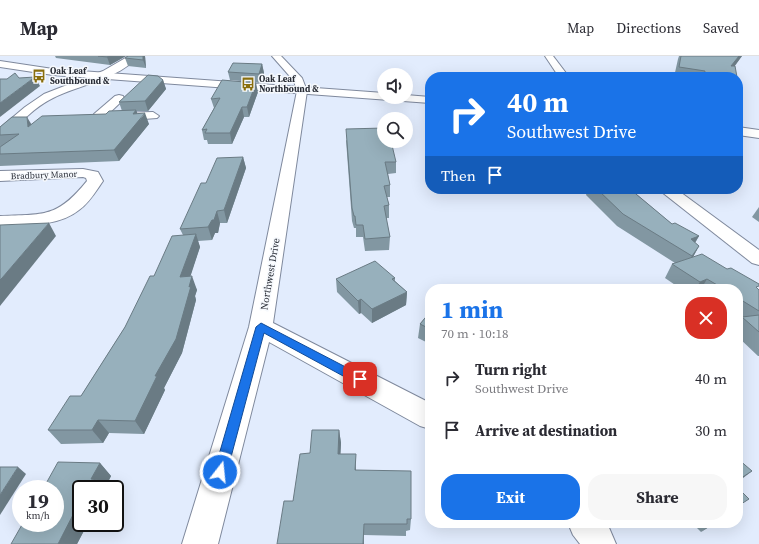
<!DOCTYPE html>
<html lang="en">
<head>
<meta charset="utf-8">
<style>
  :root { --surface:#fff; --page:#f7f7f7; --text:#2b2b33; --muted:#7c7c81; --line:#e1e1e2; --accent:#1a73e8 }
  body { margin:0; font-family:"Source Serif 4",serif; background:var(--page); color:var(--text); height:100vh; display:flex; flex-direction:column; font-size:15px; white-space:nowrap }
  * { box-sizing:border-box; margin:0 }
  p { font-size:13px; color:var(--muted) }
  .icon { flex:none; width:22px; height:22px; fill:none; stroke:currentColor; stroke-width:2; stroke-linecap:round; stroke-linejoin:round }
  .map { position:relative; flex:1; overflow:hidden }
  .sheet { position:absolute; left:425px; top:228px; width:318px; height:244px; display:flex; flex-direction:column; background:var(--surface); border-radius:16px; box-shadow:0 4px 16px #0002 }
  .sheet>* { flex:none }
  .guide { position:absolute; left:425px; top:16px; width:318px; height:122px; border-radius:16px; box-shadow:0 4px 16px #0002; background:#1a73e8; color:#fff; overflow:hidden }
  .controls { position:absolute; left:377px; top:12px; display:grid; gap:8px }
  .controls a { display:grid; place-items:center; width:36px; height:36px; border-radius:50%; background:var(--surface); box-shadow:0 4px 16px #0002; font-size:20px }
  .speed { position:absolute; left:12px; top:424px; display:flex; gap:8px; font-size:20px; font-weight:700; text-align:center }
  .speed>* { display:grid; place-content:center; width:52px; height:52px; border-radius:50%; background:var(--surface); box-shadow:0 4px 16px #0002; line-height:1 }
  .speed small { font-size:10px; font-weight:400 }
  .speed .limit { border:2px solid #111; border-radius:6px; background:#fff; color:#111 }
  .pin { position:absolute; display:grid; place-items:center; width:34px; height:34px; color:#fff; margin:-17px; border-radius:8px; box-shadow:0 2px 6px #0006 }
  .me { position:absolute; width:44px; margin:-22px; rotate:16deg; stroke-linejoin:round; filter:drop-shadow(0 0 3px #0008) }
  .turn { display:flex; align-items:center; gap:14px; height:84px; padding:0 16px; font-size:18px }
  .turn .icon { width:52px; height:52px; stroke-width:2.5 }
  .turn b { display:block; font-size:28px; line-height:34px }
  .then { display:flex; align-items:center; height:38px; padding:0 16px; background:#0003; gap:8px; font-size:15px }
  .round { display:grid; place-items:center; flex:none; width:42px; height:42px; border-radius:16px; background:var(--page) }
  .head { display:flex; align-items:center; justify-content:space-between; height:68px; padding:0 16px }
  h1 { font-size:24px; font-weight:700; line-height:30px; color:var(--accent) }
  .cta { display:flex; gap:8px; margin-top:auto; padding:8px 16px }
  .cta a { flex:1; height:46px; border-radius:16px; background:var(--accent); color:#fff; font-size:16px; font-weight:700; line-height:46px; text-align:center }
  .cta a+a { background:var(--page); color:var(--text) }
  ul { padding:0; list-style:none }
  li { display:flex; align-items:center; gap:12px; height:52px; padding:0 16px }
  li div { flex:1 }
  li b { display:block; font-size:15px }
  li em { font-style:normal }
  header { display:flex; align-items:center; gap:24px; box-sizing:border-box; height:56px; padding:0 20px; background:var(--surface); border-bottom:1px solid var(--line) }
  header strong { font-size:19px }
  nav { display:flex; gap:22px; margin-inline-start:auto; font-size:14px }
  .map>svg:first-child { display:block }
</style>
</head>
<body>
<header>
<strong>Map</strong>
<nav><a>Map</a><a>Directions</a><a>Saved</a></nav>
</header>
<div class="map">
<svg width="759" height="488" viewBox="0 0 759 488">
  <rect width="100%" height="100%" fill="#e2ecfd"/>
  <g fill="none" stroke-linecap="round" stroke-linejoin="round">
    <g stroke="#7f899d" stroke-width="2">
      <g id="minor">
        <path d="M129,0H138C120,23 78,29 53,42C34,51 20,68 5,81L0,82V72L25,51L44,38L103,15Z"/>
        <polygon points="272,0 281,0 302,22 307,35 273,267 430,347 430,373 420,370 269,286 218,488 182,488 249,271 297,35 294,25"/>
        <polygon points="545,0 553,0 569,21 559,21"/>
        <polygon points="119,39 123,40 124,42 123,44 102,64 94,64 92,61 94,58 115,40"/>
        <polygon points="153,56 159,60 157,62 117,65 111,61 117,57"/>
        <path d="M83,113L98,116L103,125C96,135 89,147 79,154C58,171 25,169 0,170V160C45,158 57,162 87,125L86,122L83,121L0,125V115Z"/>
        <polygon points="658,133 676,133 759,194 759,209 752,207"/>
        <polygon points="568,467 607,467 616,488 580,488 573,479"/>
      </g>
    </g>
    <g stroke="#7f899d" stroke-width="2">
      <g id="tertiary">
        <polygon points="0,5 53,13 384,37 384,41 406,41 406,39 430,41 430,47 53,19 0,11"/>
        <polygon points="738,71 759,74 759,82 738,79"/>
      </g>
    </g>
    <use href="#minor" fill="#fff" fill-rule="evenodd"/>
    <use href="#tertiary" fill="#fff" fill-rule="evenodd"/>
  </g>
  <g fill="#8297a2">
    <polygon points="55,0 126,0 110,9 56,2"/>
    <polygon points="128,0 145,0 146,12 128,10 125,2"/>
    <polygon points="679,0 742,0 734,10 737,21 674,21 678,3"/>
    <polygon points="262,8 264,17 261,27 230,24 228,16"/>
    <polygon points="163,24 166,33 148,55 137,55 137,58 149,68 119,105 0,110 0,91 2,90 0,90 0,79 31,68 106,58 122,55 119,46"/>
    <polygon points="258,36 249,61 244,61 232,88 208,88 207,84 204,84 202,74 214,52 211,43"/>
    <polygon points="346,84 396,106 396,117 388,118 390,129 390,141 387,141 389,149 389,162 386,162 390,181 389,194 365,195 363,181 356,181 356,172 354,172 352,165"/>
    <polygon points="243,101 246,112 227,167 220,167 218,177 215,177 212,184 198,185 200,191 190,220 197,234 195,240 196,244 182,297 164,332 165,334 144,378 109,377 103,387 61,388 48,374 81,340 125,271 154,220 183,179 180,173 206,127"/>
    <polygon points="585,133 630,133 672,168 699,180 695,187 699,190 693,201 759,234 759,300 758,300 738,281 738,267 740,264 738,262 738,233 681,233 665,222 672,208 675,207 617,170 586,139 587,135"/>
    <polygon points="759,151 759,166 752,161"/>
    <polygon points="395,222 395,225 407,236 406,249 372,267 361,257 359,258 337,236 336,223"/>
    <polygon points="430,256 430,288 418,282 420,268"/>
    <polygon points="339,374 341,387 340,398 356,414 411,463 410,474 406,475 406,480 364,479 293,445 310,397"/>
    <polygon points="100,407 111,420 105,432 105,433 81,433 81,467 88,467 77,488 11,488"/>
    <polygon points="692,467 715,467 701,476"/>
  </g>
  <g fill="#6a7b84">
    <polygon points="109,0 126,0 110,9 107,1"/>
    <polygon points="143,0 145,0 146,12 143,4"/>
    <polygon points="739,0 742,0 727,21 731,10"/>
    <polygon points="262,8 264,17 261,27 259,18"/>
    <polygon points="35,21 40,30 0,61 0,47"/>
    <polygon points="163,24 166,33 148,55 145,45"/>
    <polygon points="256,27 258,36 249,61 247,51"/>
    <polygon points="242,51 244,61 232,88 230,77"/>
    <polygon points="136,54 140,64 145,57 149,68 119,105 114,94 133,58"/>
    <polygon points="27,61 33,71 28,71"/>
    <polygon points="243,101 246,112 227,167 224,154"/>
    <polygon points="217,155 220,167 218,177 215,177 212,184 208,171"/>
    <polygon points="49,167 56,180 0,250 0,224"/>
    <polygon points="196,178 200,191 186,234 180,221"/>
    <polygon points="699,180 691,193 691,183"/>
    <polygon points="699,190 692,203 684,213 692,200"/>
    <polygon points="192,220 197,234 195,240 196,244 182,297 164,332 165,334 144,378 135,365 155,320"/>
    <polygon points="707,223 701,233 695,233 700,226"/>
    <polygon points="407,236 406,249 372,267 372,253"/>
    <polygon points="361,243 361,257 359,258 358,245"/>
    <polygon points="98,364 109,377 103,387 92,374"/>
    <polygon points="339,374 341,387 340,411 338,398"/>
    <polygon points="356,398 356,427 355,414"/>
    <polygon points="100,407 111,420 105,432 105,433 94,433 91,423"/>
    <polygon points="18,411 26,418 0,459 0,439"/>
    <polygon points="752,415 738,426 738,424"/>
    <polygon points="76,453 81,457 81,467 88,467 77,488 58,488"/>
    <polygon points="713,467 715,467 701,476"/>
    <polygon points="364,468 364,488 363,488"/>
  </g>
  <g fill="#97b0bc" stroke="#6a7b84">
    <polygon points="98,0 109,0 107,1"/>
    <polygon points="128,0 143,0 143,4 125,2"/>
    <polygon points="681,0 739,0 731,10 735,10 737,21 704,21 705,15 679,11"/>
    <polygon points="233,7 262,8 259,18 228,16"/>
    <polygon points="15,17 19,22 35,21 0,47 0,23 7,23"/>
    <polygon points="148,19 158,20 163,24 145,45 119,46"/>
    <polygon points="222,24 256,27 247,51 242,51 230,77 205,77 207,73 202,74 220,42 211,43"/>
    <polygon points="136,54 133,58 145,57 114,94 0,98 0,91 19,78 0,79 0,71 12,61 27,61 28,71 42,60 106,58 109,55"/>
    <polygon points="384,72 384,85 391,85 396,106 385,106 390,129 384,130 389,149 384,150 390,181 365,183 363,169 356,169 355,160 354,160 352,152 346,73"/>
    <polygon points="243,101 224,154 217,155 214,164 212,164 208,171 180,173 201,127 206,127 217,102"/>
    <polygon points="597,133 630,133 672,168 675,167 699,180 691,183 699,190 692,200 623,158"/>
    <polygon points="49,167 2,222 0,224 0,169"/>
    <polygon points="196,178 180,221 192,220 189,231 191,230 176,283 155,320 157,320 135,365 98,364 92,374 48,374 70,340 81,340 125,271 150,220 154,220 172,180"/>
    <polygon points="702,198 727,213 731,212 759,228 759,230 756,231 759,234 759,255 738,242 738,233 724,233 707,223 700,226 672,208"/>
    <polygon points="375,205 395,222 392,223 407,236 372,253 361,243 358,245 336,223"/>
    <polygon points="430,256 430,273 420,268"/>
    <polygon points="759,259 759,276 742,261"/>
    <polygon points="312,374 339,374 338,398 356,398 355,414 411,415 411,463 407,463 407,468 364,468 363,488 277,488 284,445 293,445 300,398 310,397"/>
    <polygon points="738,403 752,415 738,424"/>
    <polygon points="58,406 100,407 91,423 98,424 94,433 81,433 81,453 76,453 58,488 11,488 23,467 55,467 55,433 43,433"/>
    <polygon points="0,411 18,411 0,439"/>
    <polygon points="738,432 749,443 738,450"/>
  </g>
  <polygon fill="#1a73e8" stroke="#114b97" points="261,267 363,320 365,323 363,327 356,327 264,277 227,416 225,420 220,422 216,420 214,416 256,271"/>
  <defs>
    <g id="bus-bare" transform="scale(1.08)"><path d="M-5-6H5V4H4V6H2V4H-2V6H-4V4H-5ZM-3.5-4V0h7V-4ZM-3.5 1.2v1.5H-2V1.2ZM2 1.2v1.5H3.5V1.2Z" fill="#896e0e" stroke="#f6f9fd" stroke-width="2.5" paint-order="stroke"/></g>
  </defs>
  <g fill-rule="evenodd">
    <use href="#bus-bare" x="39" y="20"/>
    <use href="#bus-bare" x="248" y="28"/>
  </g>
  <g text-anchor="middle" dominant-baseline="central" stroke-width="3" stroke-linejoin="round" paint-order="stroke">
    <g font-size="9" font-weight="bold" fill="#2a2e37" stroke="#f6f9fd" text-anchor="start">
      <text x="50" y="15">Oak Leaf<tspan x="50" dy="10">Southbound &amp;</tspan></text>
      <text x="259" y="23">Oak Leaf<tspan x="259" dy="10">Northbound &amp;</tspan></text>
    </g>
    <g font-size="9" fill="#2a2e37" stroke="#f6f9fd">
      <text transform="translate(44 119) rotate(-2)">Bradbury Manor</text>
    </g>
    <g font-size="10" fill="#2a2e37" stroke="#f6f9fd">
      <text transform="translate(270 218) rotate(-80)">Northwest Drive</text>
    </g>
  </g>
</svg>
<div class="controls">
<a><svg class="icon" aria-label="sound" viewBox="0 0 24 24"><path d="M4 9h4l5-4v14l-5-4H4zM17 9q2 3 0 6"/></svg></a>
<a><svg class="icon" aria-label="search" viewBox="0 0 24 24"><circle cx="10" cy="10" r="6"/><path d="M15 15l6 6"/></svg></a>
</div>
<div class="speed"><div>19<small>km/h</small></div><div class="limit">30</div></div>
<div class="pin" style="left:360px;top:323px;background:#d93025"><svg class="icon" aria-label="arrive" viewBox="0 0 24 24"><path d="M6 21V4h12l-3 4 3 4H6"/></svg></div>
<svg class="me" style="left:220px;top:416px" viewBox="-20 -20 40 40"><circle r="17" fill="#1a73e8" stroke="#fff" stroke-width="3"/><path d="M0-11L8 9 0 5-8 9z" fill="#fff"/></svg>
<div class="guide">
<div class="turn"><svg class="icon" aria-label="right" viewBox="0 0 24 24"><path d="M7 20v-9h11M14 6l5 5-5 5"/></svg><div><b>40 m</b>Southwest Drive</div></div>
<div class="then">Then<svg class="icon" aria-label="arrive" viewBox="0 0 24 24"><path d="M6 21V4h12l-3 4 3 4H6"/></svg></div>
</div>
<section class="sheet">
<div class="head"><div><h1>1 min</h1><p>70 m · 10:18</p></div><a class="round" style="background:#d93025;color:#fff"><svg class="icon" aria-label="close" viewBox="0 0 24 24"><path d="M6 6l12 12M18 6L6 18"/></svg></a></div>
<ul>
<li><svg class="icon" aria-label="right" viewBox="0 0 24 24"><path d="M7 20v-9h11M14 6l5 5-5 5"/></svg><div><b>Turn right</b><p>Southwest Drive</p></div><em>40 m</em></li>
<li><svg class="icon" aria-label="arrive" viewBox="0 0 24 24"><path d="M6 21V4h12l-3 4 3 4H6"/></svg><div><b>Arrive at destination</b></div><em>30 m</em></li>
</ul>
<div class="cta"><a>Exit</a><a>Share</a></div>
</section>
</div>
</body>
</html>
